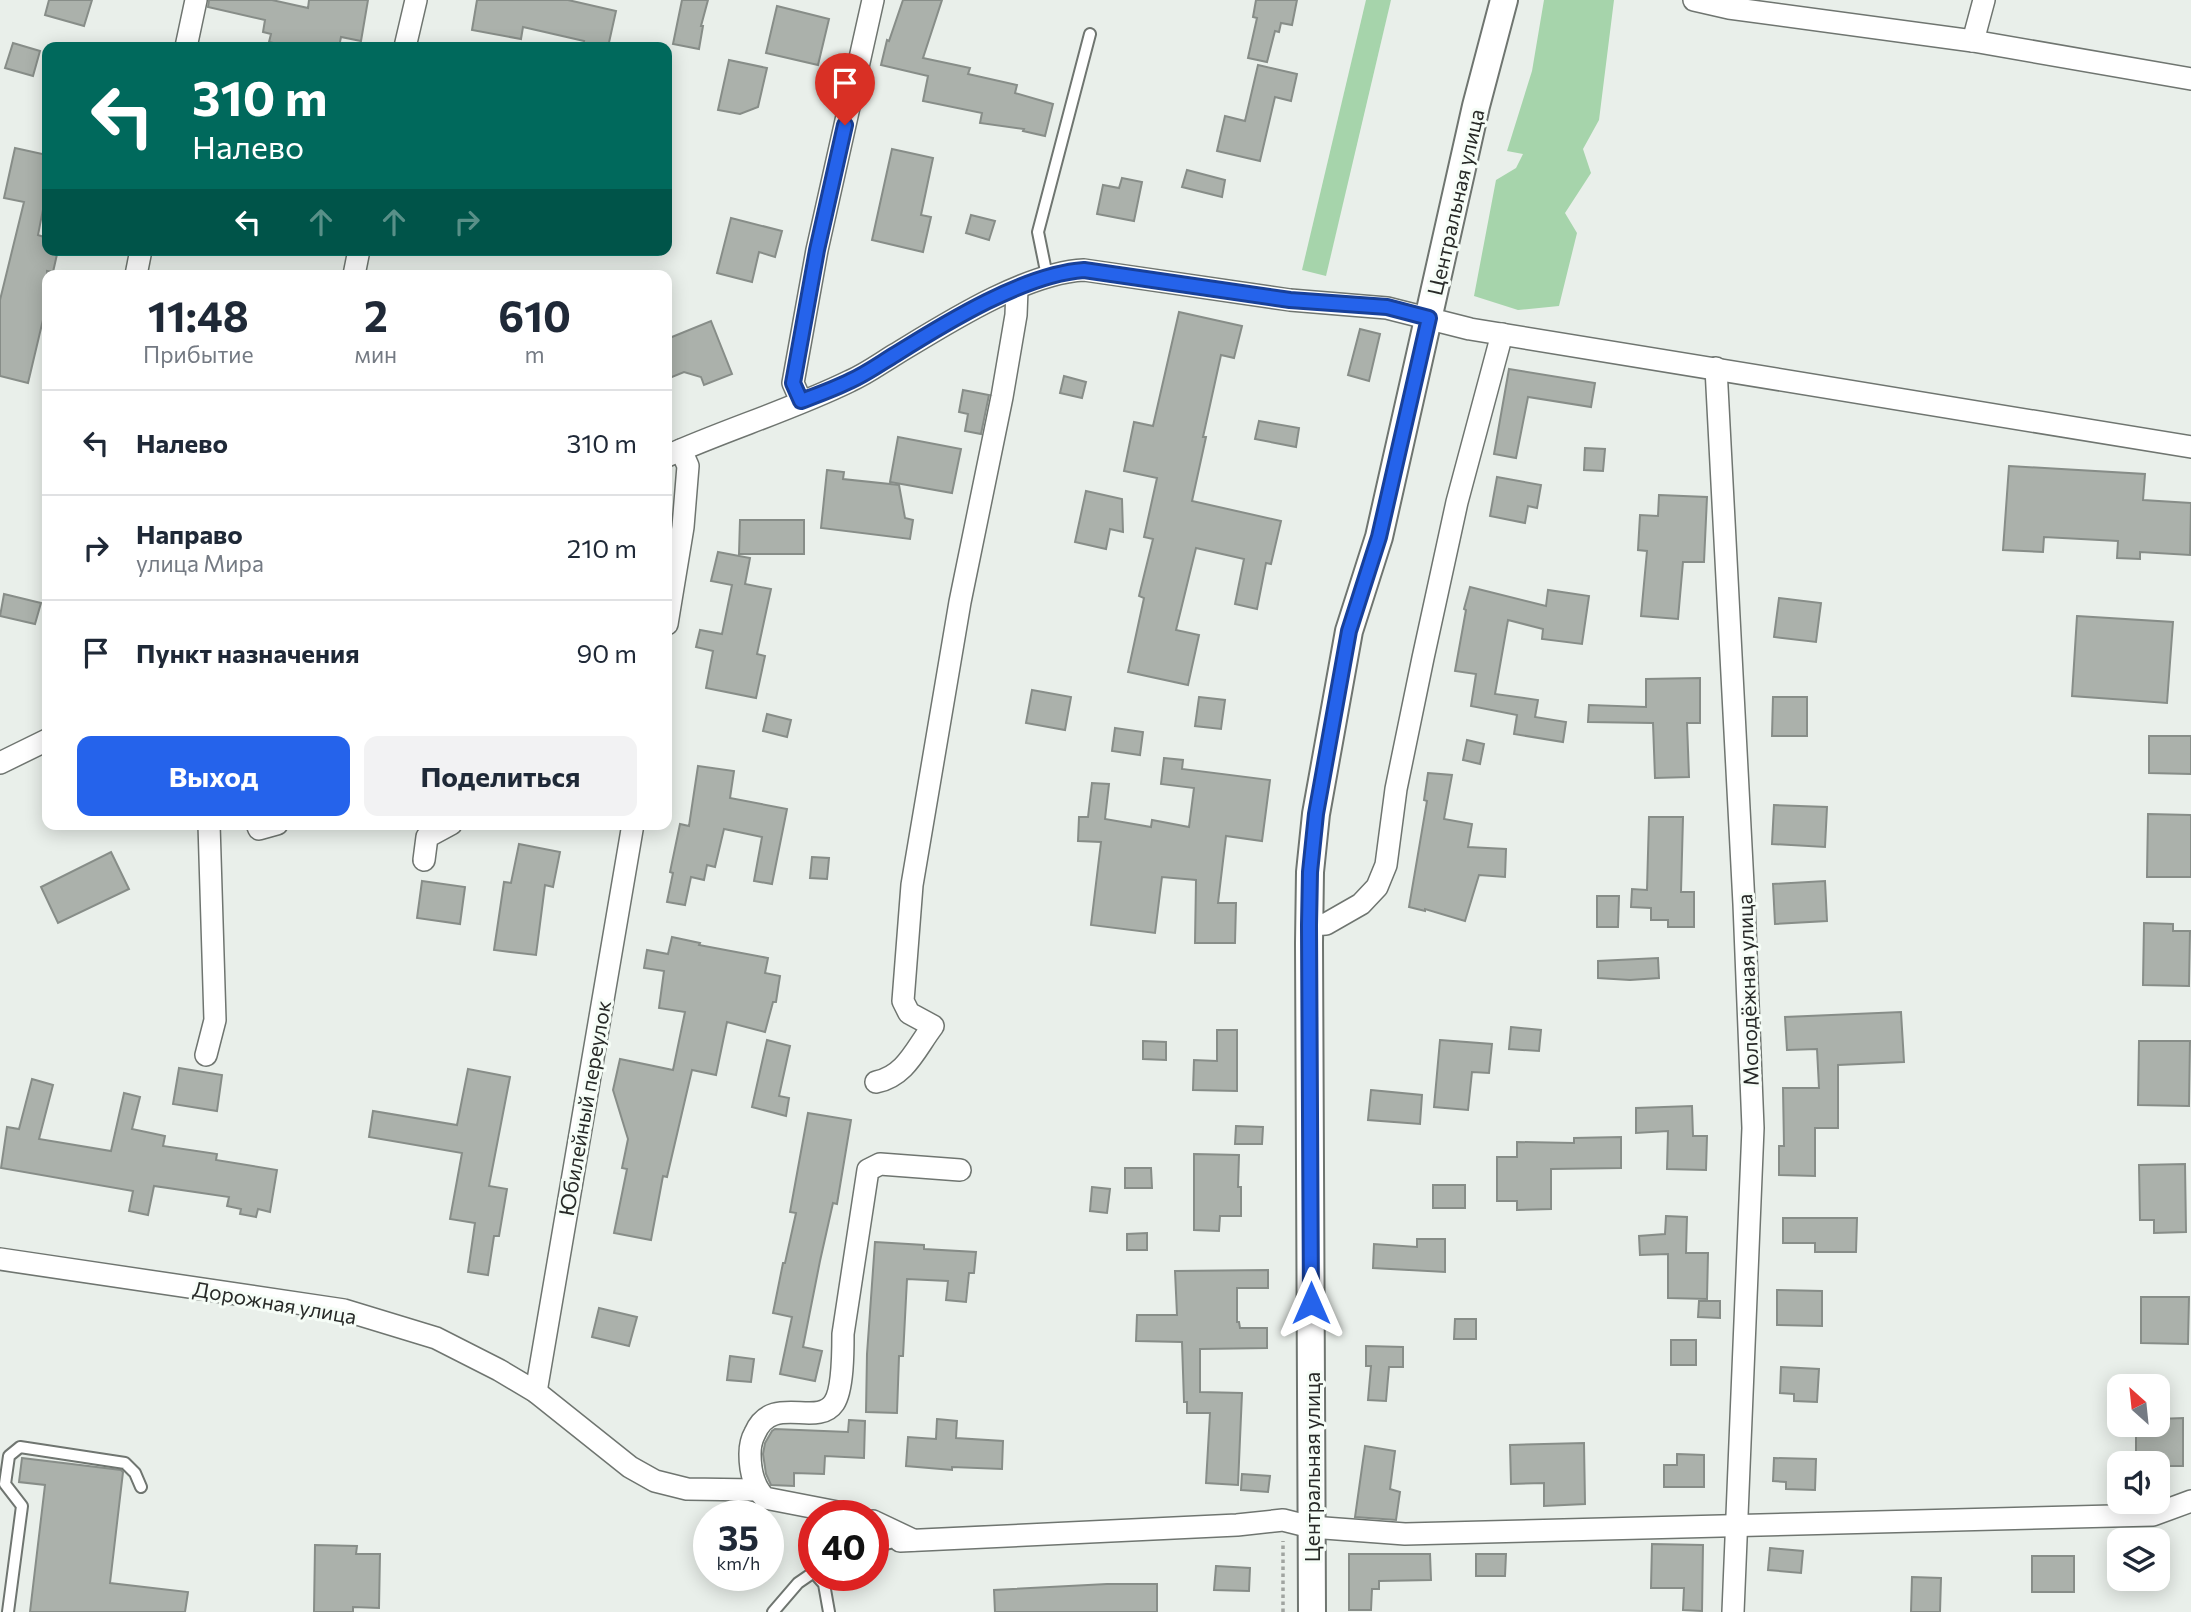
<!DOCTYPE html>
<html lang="ru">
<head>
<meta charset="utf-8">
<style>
  :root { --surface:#fff; --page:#f2f2f3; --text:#1f2937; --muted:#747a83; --line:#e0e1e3; --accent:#2563eb }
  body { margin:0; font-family:Commissioner,sans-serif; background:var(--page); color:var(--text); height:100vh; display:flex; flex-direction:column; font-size:26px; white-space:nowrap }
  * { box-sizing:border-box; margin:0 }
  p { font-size:23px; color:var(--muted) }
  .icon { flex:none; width:38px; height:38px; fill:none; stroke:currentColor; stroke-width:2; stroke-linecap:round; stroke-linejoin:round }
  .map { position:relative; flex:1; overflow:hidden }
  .panel { position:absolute; left:42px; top:270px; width:630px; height:560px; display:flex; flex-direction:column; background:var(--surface); border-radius:14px; box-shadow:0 4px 18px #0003 }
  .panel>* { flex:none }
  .banner { position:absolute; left:42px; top:42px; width:630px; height:214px; border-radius:14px; box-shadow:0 4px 18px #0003; background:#00695c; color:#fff; overflow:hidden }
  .needle { width:46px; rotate:333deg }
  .tools { position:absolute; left:2107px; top:1374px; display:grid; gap:14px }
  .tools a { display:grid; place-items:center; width:63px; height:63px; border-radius:14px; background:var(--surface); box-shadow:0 4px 18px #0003; font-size:35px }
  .speed { position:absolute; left:693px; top:1500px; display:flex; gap:14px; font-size:35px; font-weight:700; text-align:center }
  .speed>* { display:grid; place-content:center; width:91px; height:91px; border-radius:50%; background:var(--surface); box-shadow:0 4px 18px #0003; line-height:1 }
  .speed small { font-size:18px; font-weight:400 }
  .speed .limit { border:10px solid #d22; background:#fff; color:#111 }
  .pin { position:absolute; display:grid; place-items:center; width:60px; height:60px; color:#fff; margin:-72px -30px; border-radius:50% 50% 50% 0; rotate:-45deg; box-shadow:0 0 7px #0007 }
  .pin .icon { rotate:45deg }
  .me { position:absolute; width:77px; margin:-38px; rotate:0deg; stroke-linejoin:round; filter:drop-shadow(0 0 5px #0008) }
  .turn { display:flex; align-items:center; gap:24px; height:147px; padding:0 35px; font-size:32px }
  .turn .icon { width:91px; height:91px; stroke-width:2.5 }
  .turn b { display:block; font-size:49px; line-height:60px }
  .lanes { display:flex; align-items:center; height:66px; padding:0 35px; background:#0003; justify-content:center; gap:35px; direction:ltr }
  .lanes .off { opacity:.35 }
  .eta { display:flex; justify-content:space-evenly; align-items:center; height:119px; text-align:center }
  .eta b { font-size:42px; font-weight:700; line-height:49px }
  .action { display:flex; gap:14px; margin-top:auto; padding:14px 35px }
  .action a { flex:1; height:80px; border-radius:14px; background:var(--accent); color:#fff; font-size:28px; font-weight:700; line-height:80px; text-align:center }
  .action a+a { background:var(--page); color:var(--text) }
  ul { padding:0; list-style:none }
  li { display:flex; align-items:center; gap:21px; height:105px; padding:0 35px; border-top:2px solid var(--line) }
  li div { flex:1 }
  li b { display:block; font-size:26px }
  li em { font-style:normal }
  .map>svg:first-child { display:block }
</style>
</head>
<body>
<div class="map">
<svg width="2191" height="1612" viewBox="0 0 2191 1612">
  <rect width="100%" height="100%" fill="#e9efea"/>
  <g fill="#a6d4ab">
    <polygon points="1366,0 1391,0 1326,276 1302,270"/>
    <polygon points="1544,0 1614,0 1599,120 1583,149 1591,173 1565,213 1577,233 1559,306 1518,310 1474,296 1496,180 1516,168 1523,154 1507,151 1532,71"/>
  </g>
  <g fill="#abb1ab" stroke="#878d88" stroke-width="2">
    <polygon points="49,0 92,0 84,26 45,15"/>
    <polygon points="209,0 272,0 308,8 309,0 368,0 361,41 341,37 339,47 291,47 269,42 271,34 263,32 265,20 208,7"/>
    <polygon points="477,0 568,0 616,11 608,47 582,47 584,41 523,27 521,39 472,30"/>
    <polygon points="682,0 708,0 701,26 703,26 699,49 673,44"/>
    <polygon points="903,0 942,0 923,58 970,68 968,74 1017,85 1015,93 1053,104 1045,136 1023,131 1024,129 980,123 982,113 923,101 928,76 881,65 887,40 889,41"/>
    <polygon points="1256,0 1297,0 1292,25 1281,23 1279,32 1275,31 1267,62 1248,58 1257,18 1253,17"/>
    <polygon points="777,6 829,19 818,65 766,53"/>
    <polygon points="13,43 40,51 33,76 5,68"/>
    <polygon points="729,60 767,68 758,107 740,114 718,110"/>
    <polygon points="1258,65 1297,74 1291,101 1275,97 1260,161 1217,151 1225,116 1245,121"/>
    <polygon points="15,148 47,155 47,189 38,235 47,238 47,250 58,250 53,272 47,271 47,303 28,383 0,376 0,300 24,202 4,198"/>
    <polygon points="892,149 933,158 921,215 931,217 923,252 872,240"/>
    <polygon points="1187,170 1225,180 1222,197 1182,187"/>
    <polygon points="1122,178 1142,182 1134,221 1097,214 1103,185 1119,188"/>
    <polygon points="971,215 995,221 989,240 966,233"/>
    <polygon points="731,218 782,231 775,257 759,252 752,282 717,273"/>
    <polygon points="1179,312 1242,326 1234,358 1221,355 1203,437 1206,437 1192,501 1281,521 1271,564 1266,563 1257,609 1235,604 1244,559 1196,548 1176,630 1199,635 1188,685 1128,672 1144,598 1139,596 1153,539 1144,537 1157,478 1124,471 1134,422 1153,426"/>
    <polygon points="711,321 732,374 704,385 701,377 684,372 667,379 667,339"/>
    <polygon points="1360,329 1380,334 1369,381 1348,375"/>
    <polygon points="1509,369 1595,383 1591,407 1528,397 1516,458 1494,454"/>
    <polygon points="1064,376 1086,382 1082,398 1060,393"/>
    <polygon points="963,390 989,395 981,434 965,431 968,414 959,412"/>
    <polygon points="1259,421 1299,428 1296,447 1255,439"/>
    <polygon points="898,437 961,449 952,493 890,482"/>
    <polygon points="1585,448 1605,449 1603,471 1584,470"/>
    <polygon points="2009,466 2145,474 2143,500 2191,503 2190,555 2140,552 2140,559 2117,558 2118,541 2044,537 2043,552 2003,550"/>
    <polygon points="827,470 844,472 843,479 899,485 905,518 913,520 910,539 821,528"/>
    <polygon points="1497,477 1541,485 1537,508 1528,506 1525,523 1490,516"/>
    <polygon points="1086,491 1122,499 1123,532 1110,529 1106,549 1075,542"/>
    <polygon points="1659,495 1707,497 1704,562 1683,562 1678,619 1641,616 1647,551 1638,550 1640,515 1658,516"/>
    <polygon points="740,520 804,520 804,554 739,554"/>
    <polygon points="718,552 750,558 745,584 771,589 757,654 765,656 756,698 706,688 713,651 696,647 700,630 722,634 732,585 711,581"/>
    <polygon points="1470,587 1546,606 1548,590 1589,596 1582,644 1542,639 1543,629 1508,620 1495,694 1538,700 1535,717 1566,722 1563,742 1514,734 1517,715 1471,706 1476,674 1455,671 1466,610 1464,609"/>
    <polygon points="4,594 41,603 35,624 0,616"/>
    <polygon points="1779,598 1821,603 1816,642 1774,637"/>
    <polygon points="2077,616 2173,622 2167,703 2072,696"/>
    <polygon points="1700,678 1700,723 1687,723 1689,777 1655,778 1653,723 1588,722 1589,705 1646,707 1646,679"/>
    <polygon points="1032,690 1071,697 1065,730 1026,723"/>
    <polygon points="1199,697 1225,700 1221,729 1195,726"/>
    <polygon points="1773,697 1807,697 1807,736 1772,736"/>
    <polygon points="767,714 791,720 787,737 763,731"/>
    <polygon points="1115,728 1143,732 1140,755 1112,751"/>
    <polygon points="2149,736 2191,736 2191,774 2149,773"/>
    <polygon points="1467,740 1484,744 1480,764 1463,760"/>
    <polygon points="1164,758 1183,760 1182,769 1270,780 1262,841 1226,836 1218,903 1236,903 1235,943 1195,943 1196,880 1162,877 1155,933 1091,925 1101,842 1078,841 1079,817 1088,817 1092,783 1109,784 1105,819 1151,827 1152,820 1189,827 1194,788 1161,784"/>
    <polygon points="698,766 734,771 730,798 787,809 772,884 754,881 762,837 724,829 715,867 707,865 704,880 691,877 685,905 667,902 673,873 670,872 680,824 689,826"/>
    <polygon points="1428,773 1452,775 1444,819 1472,824 1468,847 1506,849 1505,877 1479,875 1465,921 1425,909 1425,911 1409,907 1427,801 1424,800"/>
    <polygon points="1774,805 1827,807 1825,847 1772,844"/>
    <polygon points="2148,814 2191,815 2191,877 2147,877"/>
    <polygon points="1649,817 1683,817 1681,892 1694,892 1694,927 1668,927 1668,920 1651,920 1651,908 1631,907 1632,889 1647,890"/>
    <polygon points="519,844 560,852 553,887 545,885 536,955 494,950 504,882 511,883"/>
    <polygon points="111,852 129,889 58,923 41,887"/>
    <polygon points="812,857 829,858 827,879 810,878"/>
    <polygon points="422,881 465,887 460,924 417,918"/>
    <polygon points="1825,881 1827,921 1775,924 1773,884"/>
    <polygon points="1597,896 1619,896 1618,927 1597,927"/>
    <polygon points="2144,923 2173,924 2173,931 2190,931 2189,986 2143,985"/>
    <polygon points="672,937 700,943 699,945 768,958 765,973 780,976 776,1002 773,1002 765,1032 727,1022 716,1075 692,1070 667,1177 663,1176 651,1240 614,1233 627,1169 622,1168 628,1139 613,1090 620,1059 673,1070 685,1012 659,1008 664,971 644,968 647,950 668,954"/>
    <polygon points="1658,958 1659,978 1630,980 1598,978 1598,961"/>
    <polygon points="1901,1012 1904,1062 1838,1065 1838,1128 1815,1128 1815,1176 1779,1175 1779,1146 1784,1146 1783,1088 1819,1088 1817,1049 1787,1050 1785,1017"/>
    <polygon points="1511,1027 1541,1030 1539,1051 1509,1049"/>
    <polygon points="1217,1030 1237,1030 1237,1091 1193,1090 1194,1060 1217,1061"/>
    <polygon points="767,1040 790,1046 779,1096 789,1098 786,1116 752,1107"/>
    <polygon points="1440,1040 1492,1044 1489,1073 1472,1072 1468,1110 1434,1107"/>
    <polygon points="1143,1041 1166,1042 1166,1060 1143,1059"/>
    <polygon points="2139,1041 2190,1041 2189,1106 2138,1105"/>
    <polygon points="179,1068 222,1075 217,1111 173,1104"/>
    <polygon points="468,1069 510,1077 489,1186 507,1189 499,1236 494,1236 488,1275 468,1272 475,1223 450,1219 462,1153 369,1137 373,1111 457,1125"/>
    <polygon points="32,1079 53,1085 39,1139 111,1151 124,1093 140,1097 132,1129 165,1136 163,1146 217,1154 216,1160 277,1170 270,1212 258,1209 256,1217 240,1214 241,1209 227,1206 229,1197 154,1186 148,1215 129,1211 133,1191 1,1168 7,1127 19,1129"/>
    <polygon points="1371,1090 1422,1095 1420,1124 1368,1120"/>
    <polygon points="1692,1106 1693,1136 1707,1136 1706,1170 1667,1169 1668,1131 1636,1133 1636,1108"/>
    <polygon points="808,1113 851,1120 837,1204 833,1203 820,1261 803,1347 822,1351 815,1381 780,1374 792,1317 773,1313 783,1263 785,1263 796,1213 790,1212"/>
    <polygon points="1236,1126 1263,1127 1262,1144 1235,1144"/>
    <polygon points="1621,1137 1621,1168 1551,1169 1551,1209 1517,1210 1517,1201 1497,1201 1497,1157 1517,1157 1517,1142 1574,1143 1574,1138"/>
    <polygon points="1194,1154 1239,1155 1238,1187 1241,1187 1241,1216 1220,1216 1219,1231 1194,1230"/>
    <polygon points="2185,1164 2186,1232 2154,1233 2154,1220 2140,1220 2139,1165"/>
    <polygon points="1125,1168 1151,1168 1152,1188 1125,1188"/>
    <rect x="1433" y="1185" width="32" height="23"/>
    <polygon points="1092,1187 1110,1189 1107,1213 1090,1211"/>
    <polygon points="1666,1216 1687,1217 1686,1253 1708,1253 1707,1299 1668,1298 1668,1254 1640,1255 1639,1236 1665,1234"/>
    <polygon points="1783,1218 1857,1218 1856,1252 1815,1252 1815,1243 1783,1243"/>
    <polygon points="1147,1233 1147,1250 1127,1250 1127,1234"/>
    <polygon points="1417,1239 1445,1239 1445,1272 1373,1268 1374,1244 1417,1247"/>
    <polygon points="875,1242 924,1245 924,1249 976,1252 974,1273 969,1273 966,1302 946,1300 948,1281 907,1279 903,1356 899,1356 897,1413 866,1412 867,1354"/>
    <polygon points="1268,1270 1268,1288 1237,1288 1237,1322 1239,1322 1240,1328 1267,1328 1267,1348 1200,1349 1200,1392 1242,1393 1238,1485 1206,1483 1210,1413 1187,1413 1187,1402 1184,1402 1182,1342 1136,1341 1137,1315 1177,1315 1175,1271"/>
    <polygon points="1777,1290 1822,1291 1822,1326 1777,1325"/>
    <polygon points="2141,1297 2189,1297 2188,1344 2141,1343"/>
    <polygon points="1699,1301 1720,1301 1720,1318 1698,1317"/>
    <polygon points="599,1308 637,1317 629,1346 592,1337"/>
    <polygon points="1455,1319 1476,1319 1476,1339 1454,1339"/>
    <rect x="1671" y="1340" width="25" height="25"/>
    <polygon points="1366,1346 1403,1347 1403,1367 1389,1367 1386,1401 1368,1400 1371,1366 1366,1366"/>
    <polygon points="730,1356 754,1359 751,1382 727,1380"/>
    <polygon points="1781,1367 1819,1369 1817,1402 1794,1401 1794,1394 1780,1393"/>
    <polygon points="2183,1418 2183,1466 2158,1466 2158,1463 2136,1463 2136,1424 2158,1424 2158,1419"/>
    <polygon points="937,1419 957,1421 956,1438 1003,1441 1002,1469 952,1467 952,1470 906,1466 908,1437 936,1439"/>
    <polygon points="849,1420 865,1421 864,1458 825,1456 824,1474 794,1473 794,1486 771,1485 766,1474 763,1454 765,1443 772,1431 775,1429 848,1432"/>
    <polygon points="1584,1443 1585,1504 1544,1506 1544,1483 1511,1484 1510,1445"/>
    <polygon points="1365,1446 1395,1451 1390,1489 1400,1492 1396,1520 1355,1517"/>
    <polygon points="1677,1454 1704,1455 1704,1487 1664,1487 1664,1465 1677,1465"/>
    <polygon points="22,1458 121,1470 123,1472 110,1583 188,1592 185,1612 30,1612 45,1485 19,1482"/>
    <polygon points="1774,1458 1816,1459 1815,1490 1786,1489 1786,1482 1773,1481"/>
    <polygon points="1242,1474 1270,1476 1268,1492 1241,1490"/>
    <polygon points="1652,1544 1703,1545 1702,1611 1683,1610 1684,1588 1651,1588"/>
    <polygon points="315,1545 357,1546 356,1554 380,1554 379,1608 353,1607 353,1612 314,1612"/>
    <polygon points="1770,1548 1803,1551 1801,1573 1768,1570"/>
    <polygon points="1349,1554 1430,1554 1431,1580 1379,1581 1379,1589 1372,1589 1371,1610 1349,1610"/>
    <polygon points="1476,1554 1506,1554 1505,1576 1476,1576"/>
    <rect x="2032" y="1556" width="42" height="36"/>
    <polygon points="1216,1566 1250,1568 1249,1591 1214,1590"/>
    <polygon points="1912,1577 1941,1578 1940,1612 1911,1612"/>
    <polygon points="1107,1584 1157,1584 1157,1612 995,1612 994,1590"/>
  </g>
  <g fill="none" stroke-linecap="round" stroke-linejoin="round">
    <g stroke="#6f7570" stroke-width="14">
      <g id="service">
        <polyline points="1047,276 1038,232 1090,34"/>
        <polyline points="873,1546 900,1541"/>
        <polyline points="816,1575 824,1584 829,1612"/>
        <polyline points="8,1612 22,1506 5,1484 9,1456 20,1447 125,1463 135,1473 141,1487"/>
        <polyline points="773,1612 798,1583 814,1572"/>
      </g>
    </g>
    <g stroke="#6f7570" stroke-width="24">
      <g id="minor">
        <polyline points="1694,0 1729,8 1973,41 2191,79"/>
        <polyline points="1973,41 1984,0"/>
        <polyline points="186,47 196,0"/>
        <polyline points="405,47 416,0"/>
        <polyline points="136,275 141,250"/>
        <polyline points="354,275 359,250"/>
        <polyline points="1716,368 1744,904 1753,1128 1733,1612"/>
        <polyline points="801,401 793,383 817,250 873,0"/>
        <path d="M667,456C727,429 791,410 850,381C866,374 881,363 896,354C947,323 1025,273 1084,270L1290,300L1387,308L1470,329L2191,447"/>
        <polyline points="667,624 683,527 688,466 681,450"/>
        <polyline points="0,763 47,740"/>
        <polyline points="257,824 259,829 277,824"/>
        <polyline points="424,860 427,837 451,824"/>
        <polyline points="1309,925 1326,924 1361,904 1377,887 1386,865 1396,789 1423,658 1457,502 1502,334"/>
        <polyline points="206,1055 215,1020 209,824"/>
        <path d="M876,1082C906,1076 916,1048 933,1026L909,1013L903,1001L912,885L960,602L1002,397L1016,315L1017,289"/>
        <polyline points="0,1259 344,1310 436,1338 499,1370 536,1392 630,1467 655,1481 687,1489 757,1490"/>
        <polyline points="536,1392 633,824"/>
        <path d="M858,1516L765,1498C753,1486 750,1470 750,1454C750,1445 751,1440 755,1433C772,1393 817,1428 834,1403C843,1390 843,1351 843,1334L868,1170L880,1164L960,1170"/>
        <polyline points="873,1521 913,1540"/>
        <polyline points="900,1541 1237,1525 1283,1520 1311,1527 1405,1534 2153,1515 2191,1501"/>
      </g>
    </g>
    <g stroke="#6f7570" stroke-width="30">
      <polyline id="tertiary" points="1312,1612 1309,943 1310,872 1316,814 1349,631 1379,537 1476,106 1504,0"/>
    </g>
    <polyline stroke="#a0a4a0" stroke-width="3.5" stroke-dasharray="3.5 3.5" stroke-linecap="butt" points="1283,1612 1283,1541"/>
    <use href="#service" stroke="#fff" stroke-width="10"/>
    <use href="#minor" stroke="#fff" stroke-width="21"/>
    <use href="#tertiary" stroke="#fff" stroke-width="26"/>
  </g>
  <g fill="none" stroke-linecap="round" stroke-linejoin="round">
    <g stroke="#184099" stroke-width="18">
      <path id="route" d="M845,125L817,250L793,383L801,401C817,395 834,389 850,381C866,374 881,363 896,354C947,322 1025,274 1084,270L1290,300L1387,307L1429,318L1379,537L1349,631L1316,814L1310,872L1309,925L1311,1303"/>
    </g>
    <use href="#route" stroke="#2563eb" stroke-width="12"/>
  </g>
  <g text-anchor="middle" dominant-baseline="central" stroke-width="6" stroke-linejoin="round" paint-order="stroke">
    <g font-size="21" fill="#272927" stroke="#f6fdf7">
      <text transform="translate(1455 202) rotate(-77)">Центральная улица</text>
      <text transform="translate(1747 990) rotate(-92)">Молодёжная улица</text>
      <text transform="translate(584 1108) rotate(-80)">Юбилейный переулок</text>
      <text transform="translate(275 1302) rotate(10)">Дорожная улица</text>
      <text transform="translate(1311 1467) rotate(-90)">Центральная улица</text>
    </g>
  </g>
</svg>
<div class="tools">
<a><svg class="needle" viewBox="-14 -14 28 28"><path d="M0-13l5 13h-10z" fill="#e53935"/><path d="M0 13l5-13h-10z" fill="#747a83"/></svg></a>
<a><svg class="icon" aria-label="sound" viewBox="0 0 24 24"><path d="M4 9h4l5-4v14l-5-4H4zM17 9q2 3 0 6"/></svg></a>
<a><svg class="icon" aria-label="layers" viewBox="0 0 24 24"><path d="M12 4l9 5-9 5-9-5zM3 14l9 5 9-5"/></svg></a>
</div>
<div class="speed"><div>35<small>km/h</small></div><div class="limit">40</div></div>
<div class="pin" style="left:845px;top:125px;background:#d93025"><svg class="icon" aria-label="arrive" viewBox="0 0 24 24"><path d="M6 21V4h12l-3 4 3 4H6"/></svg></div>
<svg class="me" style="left:1311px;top:1303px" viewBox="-20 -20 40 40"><path d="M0-17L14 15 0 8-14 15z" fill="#2563eb" stroke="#fff" stroke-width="4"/></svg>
<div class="banner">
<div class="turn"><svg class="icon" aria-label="left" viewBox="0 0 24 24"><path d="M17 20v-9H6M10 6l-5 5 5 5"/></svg><div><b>310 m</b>Налево</div></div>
<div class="lanes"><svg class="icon" aria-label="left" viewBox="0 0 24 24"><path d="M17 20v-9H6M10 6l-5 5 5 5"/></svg><svg class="icon off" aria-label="ahead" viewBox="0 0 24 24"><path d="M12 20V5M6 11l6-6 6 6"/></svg><svg class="icon off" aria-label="ahead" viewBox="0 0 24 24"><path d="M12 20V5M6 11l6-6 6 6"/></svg><svg class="icon off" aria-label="right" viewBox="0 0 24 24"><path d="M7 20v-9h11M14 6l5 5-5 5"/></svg></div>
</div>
<section class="panel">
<div class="eta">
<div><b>11:48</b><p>Прибытие</p></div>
<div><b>2</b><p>мин</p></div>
<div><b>610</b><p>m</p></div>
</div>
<ul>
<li><svg class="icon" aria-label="left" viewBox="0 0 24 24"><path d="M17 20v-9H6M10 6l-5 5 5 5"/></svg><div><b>Налево</b></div><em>310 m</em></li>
<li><svg class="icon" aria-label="right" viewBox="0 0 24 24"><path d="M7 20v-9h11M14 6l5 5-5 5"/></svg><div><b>Направо</b><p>улица Мира</p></div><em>210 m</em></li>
<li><svg class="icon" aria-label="arrive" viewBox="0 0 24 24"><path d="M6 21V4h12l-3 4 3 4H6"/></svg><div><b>Пункт назначения</b></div><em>90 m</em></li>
</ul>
<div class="action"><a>Выход</a><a>Поделиться</a></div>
</section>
</div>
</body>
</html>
